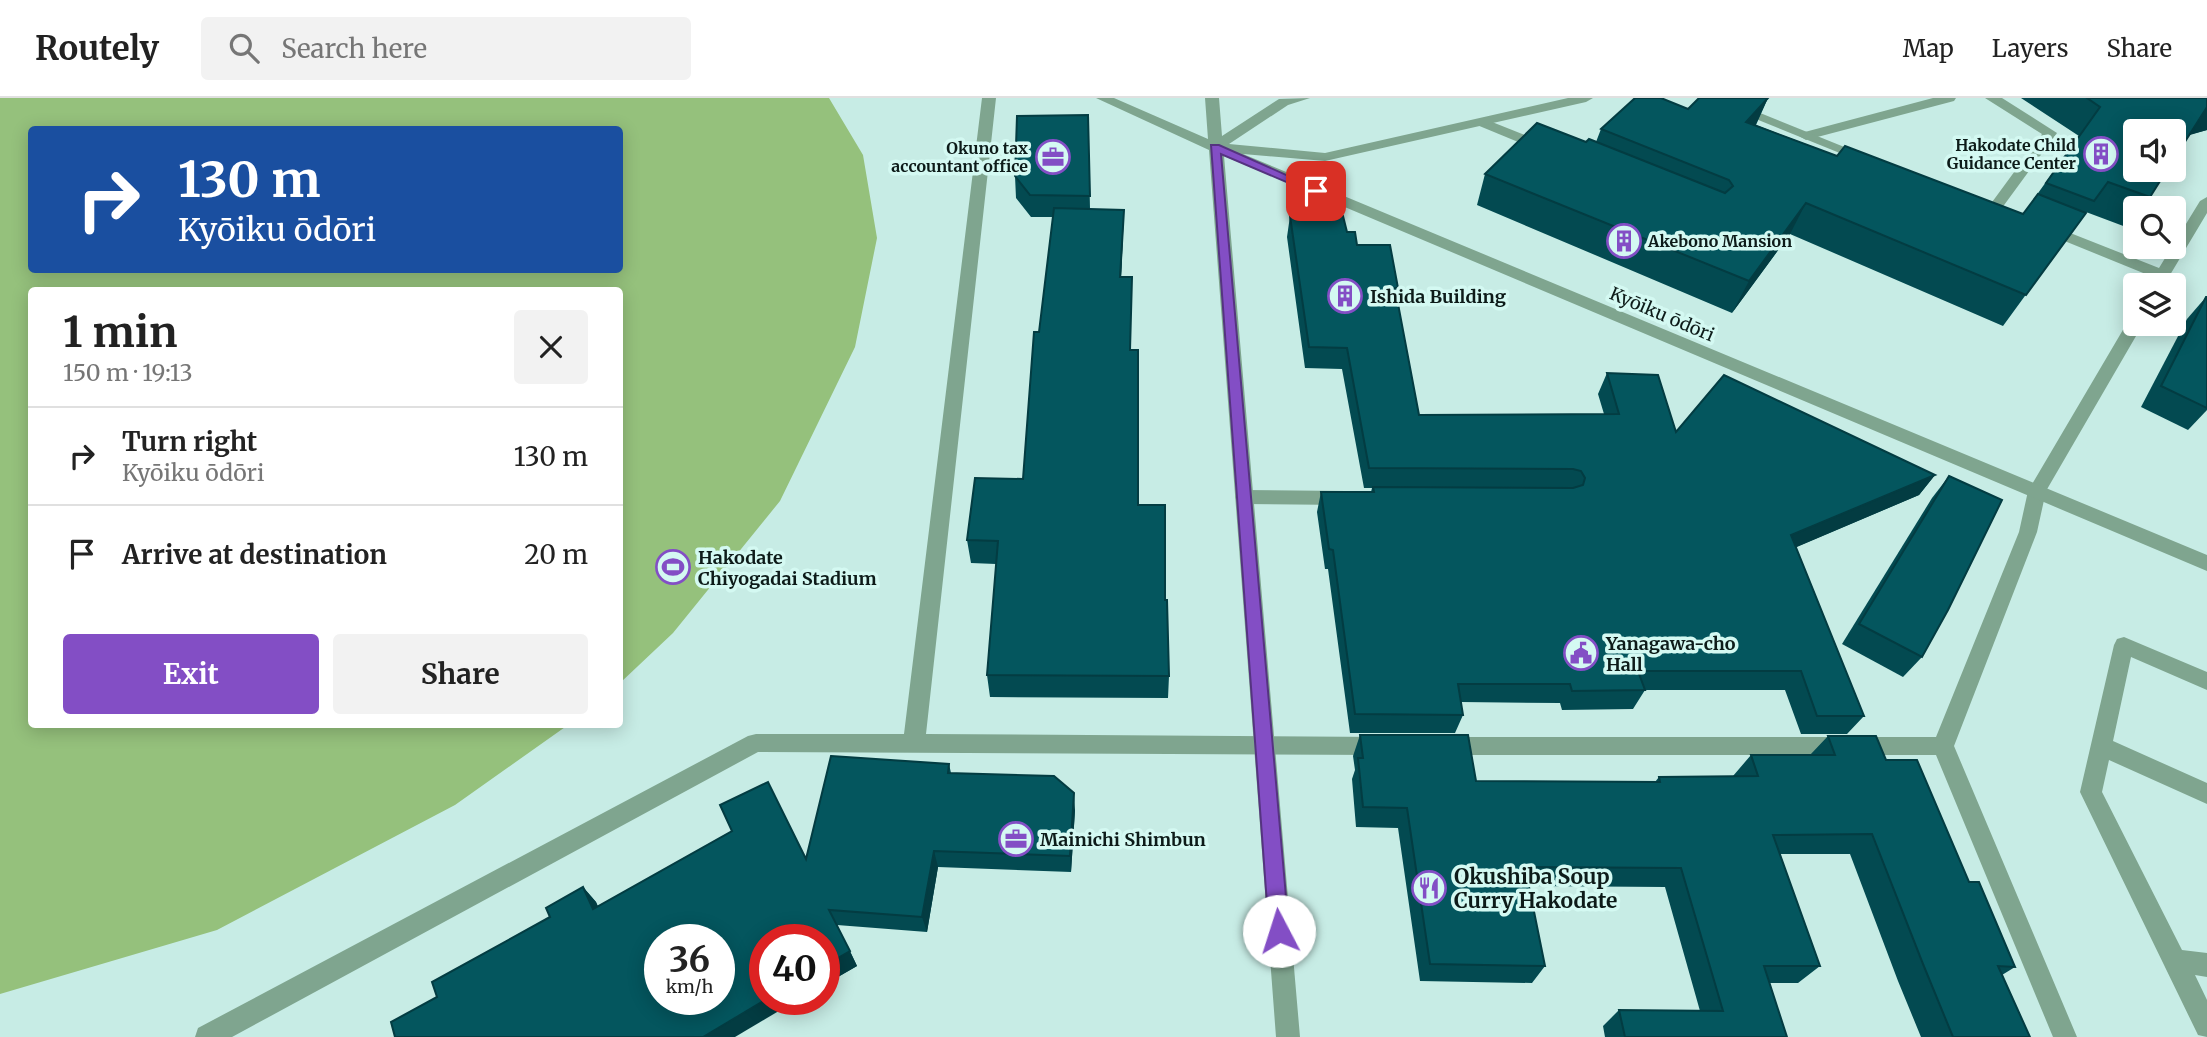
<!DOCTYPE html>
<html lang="en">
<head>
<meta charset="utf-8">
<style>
  :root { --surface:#fff; --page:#f2f2f2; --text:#222; --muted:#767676; --line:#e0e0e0; --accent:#834ec5 }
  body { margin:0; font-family:Merriweather,serif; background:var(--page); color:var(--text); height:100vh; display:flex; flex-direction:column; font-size:26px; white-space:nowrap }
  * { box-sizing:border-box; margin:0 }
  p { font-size:23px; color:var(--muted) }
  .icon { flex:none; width:38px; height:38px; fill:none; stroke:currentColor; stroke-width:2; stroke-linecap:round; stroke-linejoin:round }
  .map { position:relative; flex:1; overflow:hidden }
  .sheet { position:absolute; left:28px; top:189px; width:595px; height:441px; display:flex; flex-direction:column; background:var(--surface); border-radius:7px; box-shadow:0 4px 18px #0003 }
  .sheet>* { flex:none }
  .hud { position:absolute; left:28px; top:28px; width:595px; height:147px; border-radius:7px; box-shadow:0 4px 18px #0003; background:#1a4fa0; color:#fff; overflow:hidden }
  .fabs { position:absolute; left:2123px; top:21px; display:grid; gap:14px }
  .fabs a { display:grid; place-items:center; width:63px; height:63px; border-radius:7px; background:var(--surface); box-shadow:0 4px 18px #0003; font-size:35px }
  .speed { position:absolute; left:644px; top:826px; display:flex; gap:14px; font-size:35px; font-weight:700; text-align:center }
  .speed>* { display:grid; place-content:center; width:91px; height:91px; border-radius:50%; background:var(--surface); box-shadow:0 4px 18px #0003; line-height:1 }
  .speed small { font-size:18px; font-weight:400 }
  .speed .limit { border:10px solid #d22; background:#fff; color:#111 }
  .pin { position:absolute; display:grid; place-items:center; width:60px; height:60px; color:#fff; margin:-30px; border-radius:14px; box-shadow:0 4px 10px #0006 }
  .me { position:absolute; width:77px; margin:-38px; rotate:355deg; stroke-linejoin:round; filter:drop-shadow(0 0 5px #0008) }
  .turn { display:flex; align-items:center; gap:24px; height:147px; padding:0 35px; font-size:32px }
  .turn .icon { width:91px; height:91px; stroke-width:2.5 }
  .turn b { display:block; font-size:49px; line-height:60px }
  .round { display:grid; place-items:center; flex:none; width:74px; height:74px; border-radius:7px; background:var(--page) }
  .overview { display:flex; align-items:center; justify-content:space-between; height:119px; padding:0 35px }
  h1 { font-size:42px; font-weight:700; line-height:52px }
  .cta { display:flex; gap:14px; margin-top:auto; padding:14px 35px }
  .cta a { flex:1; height:80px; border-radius:7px; background:var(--accent); color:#fff; font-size:28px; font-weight:700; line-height:80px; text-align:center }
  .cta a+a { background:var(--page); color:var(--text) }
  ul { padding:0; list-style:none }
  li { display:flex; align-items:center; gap:21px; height:98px; padding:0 35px; border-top:2px solid var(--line) }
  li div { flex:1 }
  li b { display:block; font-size:26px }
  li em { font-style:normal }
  header { display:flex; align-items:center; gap:42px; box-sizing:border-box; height:98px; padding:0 35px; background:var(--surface); border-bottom:2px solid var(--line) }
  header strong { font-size:33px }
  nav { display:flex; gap:38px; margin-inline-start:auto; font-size:24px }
  .search { width:490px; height:63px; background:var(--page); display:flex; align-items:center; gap:18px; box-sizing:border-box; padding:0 24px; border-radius:7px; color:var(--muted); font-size:26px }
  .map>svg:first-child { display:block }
</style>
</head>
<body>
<header>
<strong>Routely</strong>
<div class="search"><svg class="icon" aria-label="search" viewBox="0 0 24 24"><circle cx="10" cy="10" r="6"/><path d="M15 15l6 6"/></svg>Search here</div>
<nav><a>Map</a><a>Layers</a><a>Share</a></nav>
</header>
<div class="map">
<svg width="2207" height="939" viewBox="0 0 2207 939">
  <rect width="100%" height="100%" fill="#c7ece5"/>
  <path fill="#95c17c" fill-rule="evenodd" d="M0,0H829L863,57L877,140L855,249L780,403L673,535L620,585V192H32V626L568,627L455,707L217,832L0,896ZM32,32H620V172H32Z"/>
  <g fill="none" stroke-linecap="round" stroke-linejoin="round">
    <g fill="#7fa58f" fill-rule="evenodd">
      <polygon points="1933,0 1956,0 1954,3 1806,42 1799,38 1801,35"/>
      <polygon points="1985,0 2002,0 2057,35 1999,114 1994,116 1987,111 2042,36"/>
      <polygon points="1482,20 1550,47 1552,50 1545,54 1540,53 1477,27 1475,24"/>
      <polygon points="1244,392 1346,393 1353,395 1355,400 1353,405 1346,407 1244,406 1237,404 1235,399 1237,394"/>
      <polygon points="2124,539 2207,574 2207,592 2131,559 2113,643 2207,685 2207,706 2109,662 2102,694 2182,852 2207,855 2207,879 2195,877 2207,902 2207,939 2198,937 2080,694 2114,547 2117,541"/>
    </g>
    <g fill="#7fa58f" fill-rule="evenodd">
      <polygon points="982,0 996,0 926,636 1382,639 1390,641 1393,648 1390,655 1382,657 758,654 232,939 195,939 198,930 748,638 756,636 904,636"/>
      <polygon points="1704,0 1723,0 1874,61 1867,65 1862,64"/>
      <polygon points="2207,99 2207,115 2164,187 2150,187 2153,179 2040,133 2037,130 2045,125 2050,127 2159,170 2200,103"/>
      <polygon points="2135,220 2135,226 2143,226 2046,393 2037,434 1954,648 2077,939 2053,939 1936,657 1444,657 1436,655 1433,648 1436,641 1444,639 1936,639 2019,434 2028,393 2127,225"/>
    </g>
    <polygon fill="#7fa58f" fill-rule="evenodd" points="1096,0 1114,0 1208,41 1205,0 1219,0 1222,38 1279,1 1310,0 1288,7 1229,46 1325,55 1568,0 1593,0 1586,4 1325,63 1243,56 2207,457 2207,473 1224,58 1300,939 1276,939 1209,52"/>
  </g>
  <g fill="#034a51">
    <polygon points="1768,0 1756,27 1837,58 2023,116 2079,38 2021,0 2207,0 2207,32 2188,37 2150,99 2141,110 2135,110 2135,118 2126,129 2086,114 2003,228 1790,136 1732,215 1477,107 1485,76 1586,44 1596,44 1601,31 1688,11"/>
    <polygon points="1088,17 1090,111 1124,112 1121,179 1130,252 1138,407 1165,502 1169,578 1168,600 990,599 987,577 996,466 971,465 967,442 1023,381 1053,119 1031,119 1016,100 1015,78"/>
    <polygon points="1290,118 1347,134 1357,147 1398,190 1396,198 1419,317 1604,316 1598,296 1607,275 1676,334 1935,377 1919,397 1796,449 1864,618 1847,636 1801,636 1785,592 1645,592 1633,611 1562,612 1560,605 1461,604 1463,617 1455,635 1350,635 1328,471 1325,471 1317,414 1321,394 1371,394 1372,390 1364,390 1342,271 1305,270 1287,139"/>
    <polygon points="2206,199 2207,312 2188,332 2141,309 2187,221"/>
    <polygon points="1949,378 1922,559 1903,579 1842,546 1932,400"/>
    <polygon points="1360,637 1476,683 1655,684 1659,679 1733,678 1751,657 1810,657 1828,638 1886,662 1969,784 2015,869 2002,877 2030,939 1921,939 1898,883 1850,756 1780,756 1820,868 1798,885 1769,885 1787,939 1605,939 1603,928 1619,912 1700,913 1665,789 1529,788 1545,868 1532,885 1420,883 1398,730 1356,729 1352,681 1355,672 1353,658"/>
    <polygon points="949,666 951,675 1075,712 1071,774 938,769 927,834 837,827 857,868 824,887 824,842 437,899 550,819 583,789 596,804 598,809 732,733 806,761"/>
  </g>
  <g fill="#033c42">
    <polygon points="1768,0 1754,30 1746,24"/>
    <polygon points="2206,9 2207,9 2207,32 2183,39"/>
    <polygon points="1806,105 1790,136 1732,215 1749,183"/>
    <polygon points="1124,112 1123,137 1120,203 1120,179"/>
    <polygon points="1935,377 1919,397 1778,457 1791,437"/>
    <polygon points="1074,695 1075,712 1071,774 1070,758"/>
    <polygon points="934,753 938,769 927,834 922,819"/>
    <polygon points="583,789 596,804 606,826 593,811"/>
    <polygon points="850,853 857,868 824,887 824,868"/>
    <polygon points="767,901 799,901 735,939 703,939"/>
  </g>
  <g fill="#04565e" stroke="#033c42" stroke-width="2" fill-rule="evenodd">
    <polygon points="1635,0 1661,0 1688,11 1699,0 1768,0 1746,24 1837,58 1845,48 2023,116 2038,96 2086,115 2026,197 1806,105 1749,183 1485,76 1537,25 1586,44 1589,41 1725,95 1733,88 1729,82 1601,31"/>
    <polygon points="2087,0 2207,0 2207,9 2174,61 2174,33 2135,33 2135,72 2167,72 2150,99 2108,84 2094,103 2046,85 2100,9"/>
    <polygon points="1088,17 1090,98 1030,97 1015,78 1017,18"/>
    <polygon points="1054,110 1124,112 1120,179 1132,179 1130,252 1138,252 1138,407 1165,407 1165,502 1167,502 1169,578 987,577 998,443 967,442 975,380 1023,381 1034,234 1039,234"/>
    <polygon points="1290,118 1343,118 1347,134 1355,134 1357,147 1390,147 1398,190 1395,190 1419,317 1619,316 1607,275 1658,277 1676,334 1724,277 1935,377 1791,437 1864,618 1817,618 1801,573 1638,573 1645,592 1572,593 1570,586 1458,586 1463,617 1355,616 1333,452 1329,451 1321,394 1374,394 1373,389 1573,390 1583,387 1585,380 1581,373 1573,371 1369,370 1347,250 1309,249"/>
    <polygon points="2206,199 2207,199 2207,310 2161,288"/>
    <polygon points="1949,378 2002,402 1948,512 1922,559 1859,526"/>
    <polygon points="1360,637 1468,637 1476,683 1660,684 1659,679 1758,678 1751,657 1835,657 1828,638 1876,638 1886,662 1917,662 1969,784 1979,784 2015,869 1998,868 2030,939 1953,939 1923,866 1872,736 1773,737 1820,868 1764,868 1787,939 1625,939 1619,912 1723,913 1681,770 1525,769 1545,868 1430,866 1407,710 1363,709 1358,660 1363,660"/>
    <path d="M831,658L949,666L948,675L1054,678L1074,695L1070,758L934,753L922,819L829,812L850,853L824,868V842H765V901H767L703,939H395L391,924L437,899L432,884L550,819L546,810L583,789L593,811L732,733L720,707L768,684L806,761ZM660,842H719V901H660Z"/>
  </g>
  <polygon fill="#834ec5" stroke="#553380" stroke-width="2" points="1211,47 1219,47 1322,93 1312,95 1221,56 1289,833 1286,840 1279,843 1272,840 1269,833"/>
  <defs>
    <g id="building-ring" transform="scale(1.75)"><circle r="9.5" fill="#d4f9f2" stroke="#834ec5" stroke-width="1.5"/><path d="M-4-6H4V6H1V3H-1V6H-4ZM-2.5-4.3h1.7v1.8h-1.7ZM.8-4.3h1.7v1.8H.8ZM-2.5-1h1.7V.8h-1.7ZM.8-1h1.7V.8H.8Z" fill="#834ec5"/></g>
    <g id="office-ring" transform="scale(1.75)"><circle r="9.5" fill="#d4f9f2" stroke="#834ec5" stroke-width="1.5"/><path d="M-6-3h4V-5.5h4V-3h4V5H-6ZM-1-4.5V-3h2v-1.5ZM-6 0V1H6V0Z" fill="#834ec5"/></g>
    <g id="stadium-ring" transform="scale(1.75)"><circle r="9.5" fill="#d4f9f2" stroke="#834ec5" stroke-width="1.5"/><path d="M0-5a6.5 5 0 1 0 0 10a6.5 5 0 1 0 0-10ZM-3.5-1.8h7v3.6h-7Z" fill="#834ec5"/></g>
    <g id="civic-ring" transform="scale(1.75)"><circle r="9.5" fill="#d4f9f2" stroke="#834ec5" stroke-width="1.5"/><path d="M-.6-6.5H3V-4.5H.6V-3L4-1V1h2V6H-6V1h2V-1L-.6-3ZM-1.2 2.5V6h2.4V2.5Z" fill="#834ec5"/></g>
    <g id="restaurant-ring" transform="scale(1.75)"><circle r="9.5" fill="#d4f9f2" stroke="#834ec5" stroke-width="1.5"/><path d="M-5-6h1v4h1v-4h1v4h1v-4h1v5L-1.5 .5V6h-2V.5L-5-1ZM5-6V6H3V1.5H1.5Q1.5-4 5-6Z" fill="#834ec5"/></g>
  </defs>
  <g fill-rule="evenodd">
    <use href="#building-ring" x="2101" y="56"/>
    <use href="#office-ring" x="1053" y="59"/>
    <use href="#building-ring" x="1624" y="143"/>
    <use href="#building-ring" x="1345" y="198"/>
    <use href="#stadium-ring" x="673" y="469"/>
    <use href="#civic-ring" x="1581" y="555"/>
    <use href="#office-ring" x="1016" y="741"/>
    <use href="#restaurant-ring" x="1429" y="790"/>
  </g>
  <g text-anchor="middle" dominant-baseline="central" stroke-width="7" stroke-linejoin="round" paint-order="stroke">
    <g font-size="16" font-weight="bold" fill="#0d1b19" stroke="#d4f9f2" text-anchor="end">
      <text x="2076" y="47">Hakodate Child<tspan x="2076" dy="18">Guidance Center</tspan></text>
      <text x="1028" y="50">Okuno tax<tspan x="1028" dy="18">accountant office</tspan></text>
      <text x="1648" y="143" text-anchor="start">Akebono Mansion</text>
    </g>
    <g font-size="18" font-weight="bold" fill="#0d1b19" stroke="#d4f9f2" text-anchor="start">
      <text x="1370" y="198">Ishida Building</text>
      <text x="698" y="459">Hakodate<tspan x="698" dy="21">Chiyogadai Stadium</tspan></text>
      <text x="1606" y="545">Yanagawa-cho<tspan x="1606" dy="21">Hall</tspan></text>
      <text x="1040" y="741">Mainichi Shimbun</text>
    </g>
    <g font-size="18" fill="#0d1b19" stroke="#d4f9f2">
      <text transform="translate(1662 216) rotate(23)">Kyōiku ōdōri</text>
    </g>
    <g font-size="21" font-weight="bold" fill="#0d1b19" stroke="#d4f9f2" text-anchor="start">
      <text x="1454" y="778">Okushiba Soup<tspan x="1454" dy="24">Curry Hakodate</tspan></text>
    </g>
  </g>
</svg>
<div class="fabs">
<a><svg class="icon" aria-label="sound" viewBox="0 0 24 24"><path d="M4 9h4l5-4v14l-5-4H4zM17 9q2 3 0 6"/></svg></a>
<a><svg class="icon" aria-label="search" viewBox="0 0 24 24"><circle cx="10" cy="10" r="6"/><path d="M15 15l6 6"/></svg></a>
<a><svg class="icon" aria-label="layers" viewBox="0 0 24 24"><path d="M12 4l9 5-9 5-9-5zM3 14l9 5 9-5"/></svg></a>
</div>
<div class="speed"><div>36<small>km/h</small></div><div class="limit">40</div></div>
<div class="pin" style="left:1316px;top:93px;background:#d93025"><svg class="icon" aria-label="arrive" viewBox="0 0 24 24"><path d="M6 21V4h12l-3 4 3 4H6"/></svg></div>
<svg class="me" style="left:1279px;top:833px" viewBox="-20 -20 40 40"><circle r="19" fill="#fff"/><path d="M0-13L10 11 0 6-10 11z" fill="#834ec5"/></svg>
<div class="hud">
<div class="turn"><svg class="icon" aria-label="right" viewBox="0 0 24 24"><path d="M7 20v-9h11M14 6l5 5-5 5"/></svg><div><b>130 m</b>Kyōiku ōdōri</div></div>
</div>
<section class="sheet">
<div class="overview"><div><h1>1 min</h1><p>150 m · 19:13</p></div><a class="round"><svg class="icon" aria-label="close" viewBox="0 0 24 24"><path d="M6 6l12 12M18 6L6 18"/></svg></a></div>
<ul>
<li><svg class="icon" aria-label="right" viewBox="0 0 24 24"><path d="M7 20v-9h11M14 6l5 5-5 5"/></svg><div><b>Turn right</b><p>Kyōiku ōdōri</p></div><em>130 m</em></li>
<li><svg class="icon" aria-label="arrive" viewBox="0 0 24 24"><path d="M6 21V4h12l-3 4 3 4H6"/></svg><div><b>Arrive at destination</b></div><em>20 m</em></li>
</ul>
<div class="cta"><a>Exit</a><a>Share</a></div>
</section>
</div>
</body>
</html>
